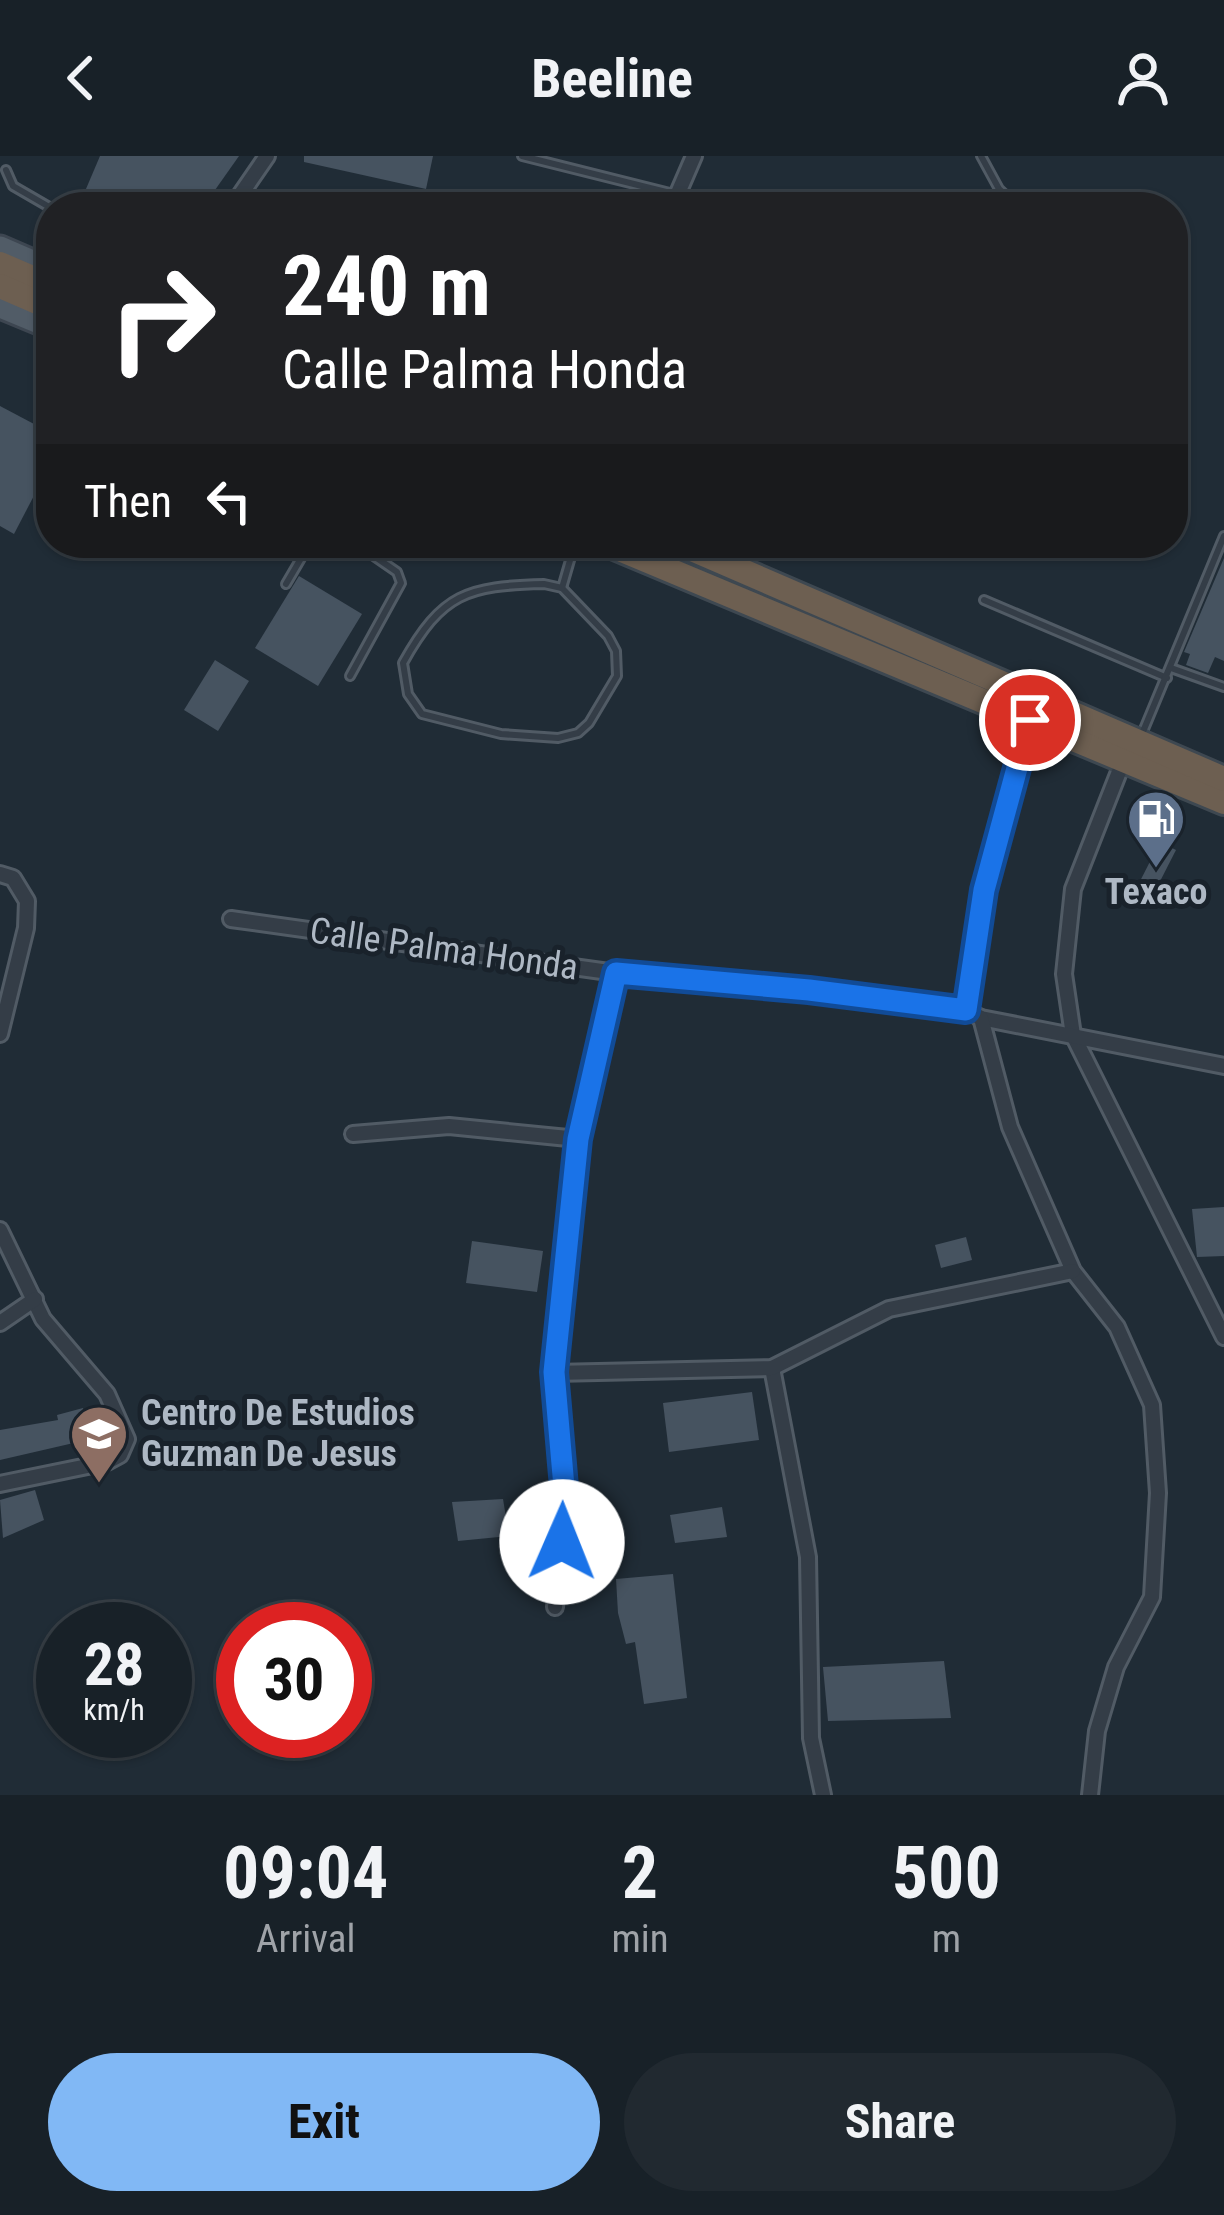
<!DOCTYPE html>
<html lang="en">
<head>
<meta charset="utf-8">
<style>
  :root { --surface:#182128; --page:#212930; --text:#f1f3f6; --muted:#9fa3a8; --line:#363e45; --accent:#81b8f5 }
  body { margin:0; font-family:"Roboto Condensed",sans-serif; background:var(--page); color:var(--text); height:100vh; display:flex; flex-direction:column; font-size:45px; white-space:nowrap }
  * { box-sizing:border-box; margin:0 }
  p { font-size:39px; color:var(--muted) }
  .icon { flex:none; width:66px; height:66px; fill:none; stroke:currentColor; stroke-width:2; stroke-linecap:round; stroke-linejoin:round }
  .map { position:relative; height:1639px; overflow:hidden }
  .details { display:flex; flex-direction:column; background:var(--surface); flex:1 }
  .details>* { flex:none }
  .banner { position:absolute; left:36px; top:36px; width:1152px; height:366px; border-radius:48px; box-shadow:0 3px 9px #0004,0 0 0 3px var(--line); background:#202124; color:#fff; overflow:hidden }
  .speed { position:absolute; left:36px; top:1446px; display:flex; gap:24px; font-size:60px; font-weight:700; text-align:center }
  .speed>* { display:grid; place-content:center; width:156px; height:156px; border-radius:50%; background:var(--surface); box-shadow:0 3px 9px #0004,0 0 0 3px var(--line); line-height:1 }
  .speed small { font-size:30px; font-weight:400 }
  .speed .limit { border:18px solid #d22; background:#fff; color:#111 }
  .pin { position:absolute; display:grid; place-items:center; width:102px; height:102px; color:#fff; margin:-51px; border:6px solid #fff; border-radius:50%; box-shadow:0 3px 12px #0007 }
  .me { position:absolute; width:132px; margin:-66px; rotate:1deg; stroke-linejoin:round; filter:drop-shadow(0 0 9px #0008) }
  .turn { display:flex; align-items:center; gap:42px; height:252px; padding:0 48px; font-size:54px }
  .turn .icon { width:156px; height:156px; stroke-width:2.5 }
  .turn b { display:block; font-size:84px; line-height:102px }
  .then { display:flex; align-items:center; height:114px; padding:0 48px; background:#0003; gap:24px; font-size:45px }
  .eta { display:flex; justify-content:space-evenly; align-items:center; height:204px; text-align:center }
  .eta b { font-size:72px; font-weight:700; line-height:84px }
  .action { display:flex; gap:24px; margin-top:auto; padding:24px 48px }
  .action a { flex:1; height:138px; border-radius:72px; background:var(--accent); color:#111; font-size:48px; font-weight:700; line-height:138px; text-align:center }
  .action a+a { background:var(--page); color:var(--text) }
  header { display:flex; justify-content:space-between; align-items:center; height:156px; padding:0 48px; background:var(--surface); font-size:54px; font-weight:700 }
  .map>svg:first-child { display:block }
</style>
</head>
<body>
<header><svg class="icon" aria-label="back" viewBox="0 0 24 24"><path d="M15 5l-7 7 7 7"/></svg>Beeline<svg class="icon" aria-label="person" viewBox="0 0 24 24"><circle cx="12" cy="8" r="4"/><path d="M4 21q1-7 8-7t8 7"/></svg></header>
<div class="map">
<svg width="1224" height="1639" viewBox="0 0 1224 1639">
  <rect width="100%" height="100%" fill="#202c36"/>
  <g fill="#465360">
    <polygon points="100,0 239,0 203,51 108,51 83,40"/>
    <polygon points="304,0 433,0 426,33 304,6"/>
    <polygon points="0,250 51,277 51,307 14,378 0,370"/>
    <polygon points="1224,402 1224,505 1215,501 1208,517 1186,509 1190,498 1184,496"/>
    <polygon points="299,420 362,458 318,530 255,492"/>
    <polygon points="215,504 249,525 218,575 184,554"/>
    <polygon points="1160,686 1176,694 1152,741 1136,733"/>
    <polygon points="1224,1051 1224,1100 1197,1101 1192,1053"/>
    <polygon points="966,1081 972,1104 941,1112 935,1089"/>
    <polygon points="472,1085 543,1095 537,1136 466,1127"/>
    <polygon points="752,1236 759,1284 669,1296 663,1247"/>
    <polygon points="83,1252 91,1283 0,1304 0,1274 58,1264 57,1259"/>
    <polygon points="35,1334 44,1364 3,1382 0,1344"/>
    <polygon points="503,1343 509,1380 458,1385 452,1346"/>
    <polygon points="722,1351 727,1381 675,1387 670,1359"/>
    <polygon points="673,1418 687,1542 644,1548 635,1486 626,1488 618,1457 616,1423"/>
    <polygon points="944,1505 951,1562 828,1565 823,1511"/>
  </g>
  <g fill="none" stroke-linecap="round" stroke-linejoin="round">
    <g stroke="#515b65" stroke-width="12">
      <g id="service">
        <polyline points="522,0 674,38"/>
        <polyline points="981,0 999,33 1018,51"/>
        <polyline points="6,14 13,30 51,52"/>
        <polyline points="874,387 899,392 912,387"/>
        <polyline points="286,428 310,387"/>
        <path d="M544,428L562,432L608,480L616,495L617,520L589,567L578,577L558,582L501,578L422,558L408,538L403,507C442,437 467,430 544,428Z"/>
        <polyline points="562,432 575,387"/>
        <polyline points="984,444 1167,522"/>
        <polyline points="1171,512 1224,531"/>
        <polyline points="350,520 401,427 397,416 355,387"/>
        <polyline points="1142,578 1224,380"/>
      </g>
    </g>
    <g stroke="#515b65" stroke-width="20">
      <g id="minor">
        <polyline points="232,51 267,0"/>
        <polyline points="672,51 694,0"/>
        <polyline points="1124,603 1073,733 1064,818 1073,879 1224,1181"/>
        <polyline points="0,718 13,722 27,745 26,772 0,878"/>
        <polyline points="231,763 616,817 809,834 966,854 981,862 1224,910"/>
        <polyline points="966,854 984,734 1030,564"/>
        <polyline points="981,862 1010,971 1073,1115 1117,1171 1152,1249 1158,1337 1152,1441 1116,1511 1097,1575 1090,1639"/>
        <polyline points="353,978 449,970 578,983"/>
        <polyline points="0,1074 43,1163 107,1238 127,1283 120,1299 107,1306 0,1328"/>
        <polyline points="0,1167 35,1143"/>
        <polyline points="772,1212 808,1401 811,1582 823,1639"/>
        <polyline points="554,1217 772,1212 889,1153 1073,1115"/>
        <polyline points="555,1451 565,1354 554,1217 578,983 616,817"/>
      </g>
    </g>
    <g stroke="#3d4651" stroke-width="27">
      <g id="primary">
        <polyline points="0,91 51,113"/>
        <polyline points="0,151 51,172"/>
      </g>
    </g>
    <g stroke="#3e4851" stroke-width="30">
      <g id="motorway">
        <polyline points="0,108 51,130"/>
        <polyline points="0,130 51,152"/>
        <polyline points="605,387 1224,646"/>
        <polyline points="678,387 1224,623"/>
      </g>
    </g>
    <use href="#service" stroke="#343d47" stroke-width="6"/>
    <use href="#minor" stroke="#343d47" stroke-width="14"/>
    <use href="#primary" stroke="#515c67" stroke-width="21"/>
    <use href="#motorway" stroke="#6d5f51" stroke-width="24"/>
  </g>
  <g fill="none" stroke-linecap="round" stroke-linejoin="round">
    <g stroke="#114b97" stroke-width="30">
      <polyline id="route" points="562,1386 566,1354 554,1216 578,983 616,817 809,834 966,854 984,734 1030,564"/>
    </g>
    <use href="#route" stroke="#1a73e8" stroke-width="21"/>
  </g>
  <defs>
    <g id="fuel-pin" transform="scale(3)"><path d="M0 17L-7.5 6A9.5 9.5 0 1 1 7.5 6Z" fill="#5c6f8a" stroke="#19222b"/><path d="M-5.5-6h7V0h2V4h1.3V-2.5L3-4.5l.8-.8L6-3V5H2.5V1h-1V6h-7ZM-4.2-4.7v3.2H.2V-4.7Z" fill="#fff"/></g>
    <g id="school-pin" transform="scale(3)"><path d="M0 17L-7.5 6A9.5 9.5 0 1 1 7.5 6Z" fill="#8d6e63" stroke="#19222b"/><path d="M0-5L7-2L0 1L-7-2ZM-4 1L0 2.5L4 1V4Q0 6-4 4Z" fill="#fff"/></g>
  </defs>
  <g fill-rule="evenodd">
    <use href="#fuel-pin" x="1156" y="663"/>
    <use href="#school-pin" x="99" y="1278"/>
  </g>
  <g text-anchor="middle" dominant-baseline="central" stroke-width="10" stroke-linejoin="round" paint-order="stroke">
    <g font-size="36" font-weight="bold" fill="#aeb8c4" stroke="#19222b">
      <text x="1156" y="736">Texaco</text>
      <text x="141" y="1257" text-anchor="start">Centro De Estudios<tspan x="141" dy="41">Guzman De Jesus</tspan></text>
    </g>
    <g font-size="36" fill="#aeb8c4" stroke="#19222b">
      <text transform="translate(444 793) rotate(8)">Calle Palma Honda</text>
    </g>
  </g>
</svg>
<div class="speed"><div>28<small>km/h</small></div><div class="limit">30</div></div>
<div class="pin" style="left:1030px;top:564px;background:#d93025"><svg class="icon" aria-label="arrive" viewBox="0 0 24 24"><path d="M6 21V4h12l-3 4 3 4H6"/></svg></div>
<svg class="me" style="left:562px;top:1386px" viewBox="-20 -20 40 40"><circle r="19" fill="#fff"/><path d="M0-13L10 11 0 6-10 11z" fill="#1a73e8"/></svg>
<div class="banner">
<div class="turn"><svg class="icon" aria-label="right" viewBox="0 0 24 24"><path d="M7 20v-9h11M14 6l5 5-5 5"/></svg><div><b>240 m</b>Calle Palma Honda</div></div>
<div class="then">Then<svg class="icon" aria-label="left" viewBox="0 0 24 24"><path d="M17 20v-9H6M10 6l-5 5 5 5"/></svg></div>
</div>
</div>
<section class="details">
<div class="eta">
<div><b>09:04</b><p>Arrival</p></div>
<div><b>2</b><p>min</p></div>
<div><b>500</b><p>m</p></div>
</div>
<div class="action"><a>Exit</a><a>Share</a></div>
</section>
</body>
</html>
